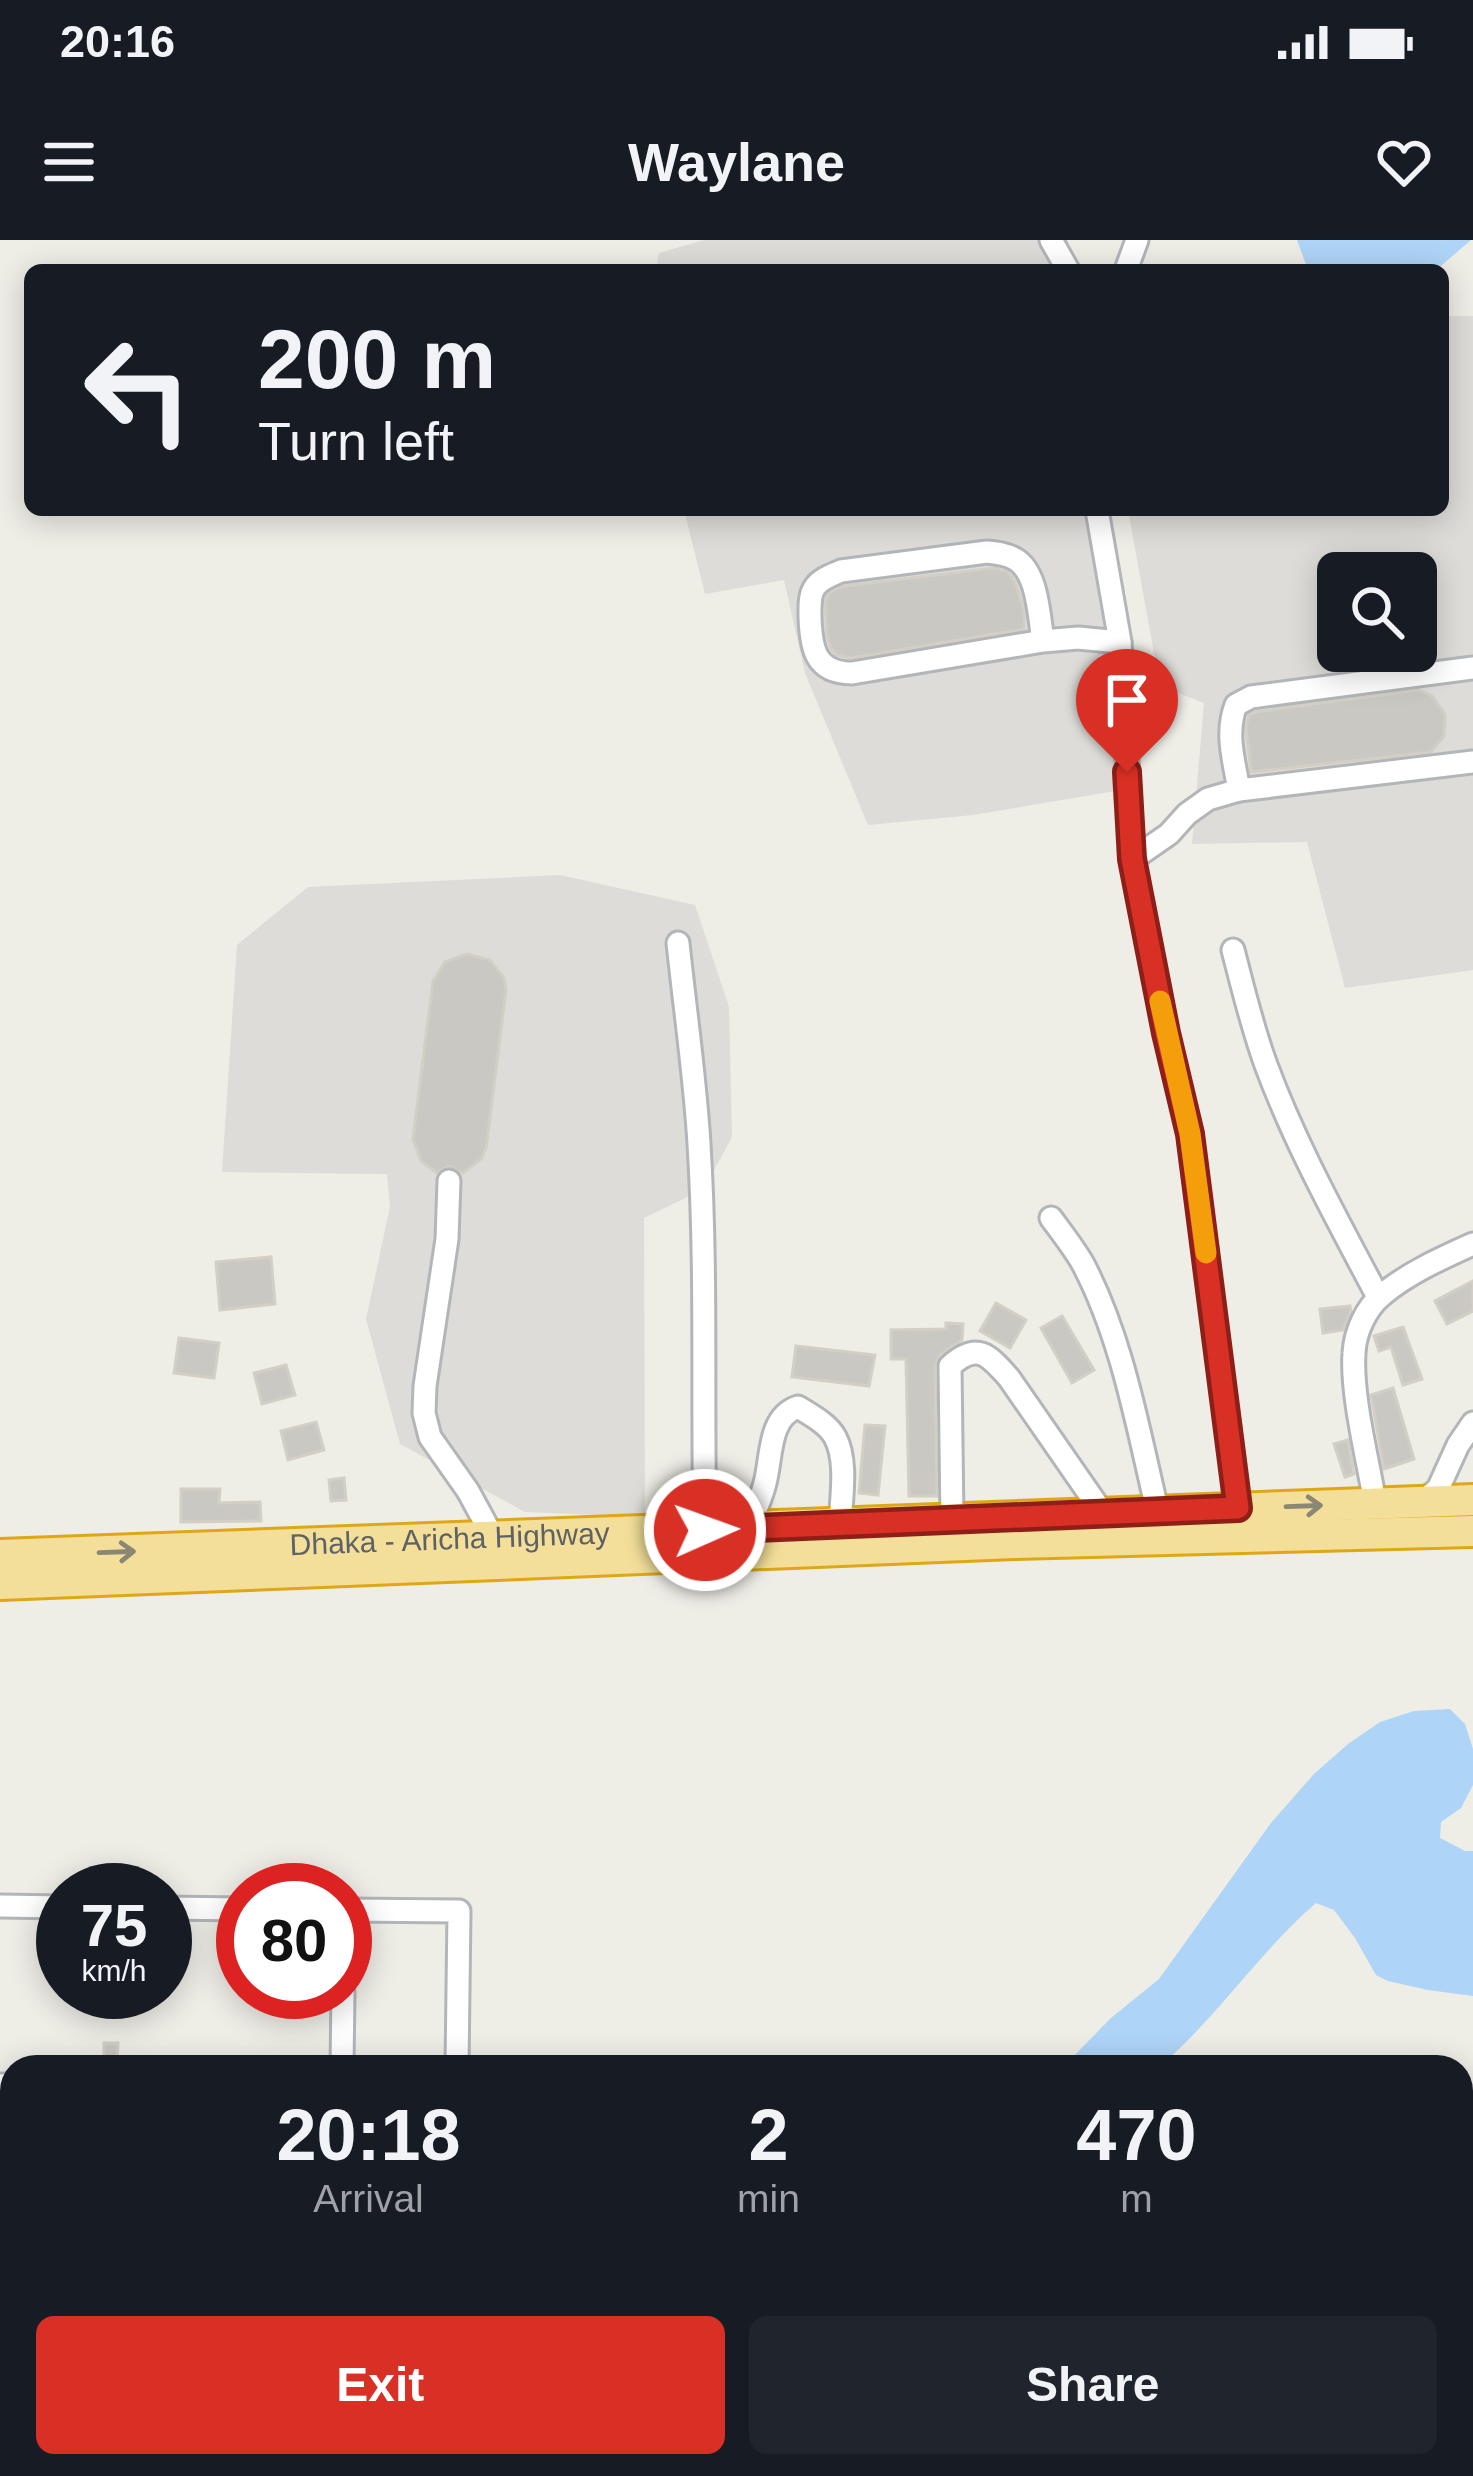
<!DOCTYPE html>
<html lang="en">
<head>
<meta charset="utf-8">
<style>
  :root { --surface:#171b24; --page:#20242c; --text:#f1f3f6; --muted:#9ea1a6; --accent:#d93025 }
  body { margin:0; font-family:Arial,sans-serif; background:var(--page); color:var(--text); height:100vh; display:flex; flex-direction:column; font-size:45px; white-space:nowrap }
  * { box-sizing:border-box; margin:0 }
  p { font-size:39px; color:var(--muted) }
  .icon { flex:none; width:66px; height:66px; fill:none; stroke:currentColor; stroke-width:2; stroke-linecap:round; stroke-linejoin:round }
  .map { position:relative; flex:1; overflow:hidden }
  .sheet { position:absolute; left:0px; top:1815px; width:1473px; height:423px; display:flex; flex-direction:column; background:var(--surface); border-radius:36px 36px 0 0; box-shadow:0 6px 30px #0003 }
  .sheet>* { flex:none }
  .hud { position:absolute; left:24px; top:24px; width:1425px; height:252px; border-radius:18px; box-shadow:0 6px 30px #0003; background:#171b24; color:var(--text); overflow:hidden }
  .controls { position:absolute; left:1317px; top:312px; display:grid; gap:24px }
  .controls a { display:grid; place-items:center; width:120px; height:120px; border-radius:18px; background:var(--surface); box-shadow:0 6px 30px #0003; font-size:60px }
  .speed { position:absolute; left:36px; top:1623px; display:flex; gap:24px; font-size:60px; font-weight:700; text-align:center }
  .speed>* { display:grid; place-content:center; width:156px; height:156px; border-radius:50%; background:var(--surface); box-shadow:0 6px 30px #0003; line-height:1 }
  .speed small { font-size:30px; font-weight:400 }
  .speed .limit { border:18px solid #d22; background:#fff; color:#111 }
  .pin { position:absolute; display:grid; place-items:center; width:102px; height:102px; color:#fff; margin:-123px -51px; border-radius:50% 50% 50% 0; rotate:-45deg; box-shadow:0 0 12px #0007 }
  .pin .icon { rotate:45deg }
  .me { position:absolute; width:132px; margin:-66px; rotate:88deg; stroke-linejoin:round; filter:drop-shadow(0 0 9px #0008) }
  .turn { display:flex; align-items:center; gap:42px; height:252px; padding:0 36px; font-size:54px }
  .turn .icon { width:156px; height:156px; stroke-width:2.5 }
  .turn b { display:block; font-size:84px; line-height:102px }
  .eta { display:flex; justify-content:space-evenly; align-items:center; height:204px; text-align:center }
  .eta b { font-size:72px; font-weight:800; line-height:84px }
  .button { display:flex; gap:24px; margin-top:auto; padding:24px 36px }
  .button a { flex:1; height:138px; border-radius:18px; background:var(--accent); color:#fff; font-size:48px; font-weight:800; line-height:138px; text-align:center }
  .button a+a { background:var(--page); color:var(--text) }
  .status { display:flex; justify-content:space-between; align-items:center; height:84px; padding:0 60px; background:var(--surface); direction:ltr }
  .status svg { height:33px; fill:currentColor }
  header { display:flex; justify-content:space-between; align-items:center; height:156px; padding:0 36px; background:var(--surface); font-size:54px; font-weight:800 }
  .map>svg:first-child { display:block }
</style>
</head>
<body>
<div class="status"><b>20:16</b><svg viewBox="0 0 49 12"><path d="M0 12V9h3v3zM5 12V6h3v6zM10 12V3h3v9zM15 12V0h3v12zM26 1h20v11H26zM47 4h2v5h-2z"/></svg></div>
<header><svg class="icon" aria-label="menu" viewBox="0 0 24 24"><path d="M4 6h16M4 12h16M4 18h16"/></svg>Waylane<svg class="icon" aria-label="heart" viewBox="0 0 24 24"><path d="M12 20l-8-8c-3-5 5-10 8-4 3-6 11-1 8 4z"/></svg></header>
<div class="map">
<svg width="1473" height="2236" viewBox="0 0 1473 2236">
  <rect width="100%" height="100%" fill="#eeede6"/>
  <g fill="#dddcd8" fill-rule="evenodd">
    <polygon points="704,0 1067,0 1081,30 656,30 659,13"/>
    <path d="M1443,76H1473V730L1345,748L1307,602L1192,604L1204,463L1160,446L1128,270H1443ZM1338,333H1416V411H1338Z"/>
    <polygon points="684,270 1090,270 1100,352 1139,547 973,575 868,585 805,433 784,340 705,354"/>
    <polygon points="560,635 695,665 729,767 732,897 704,949 644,978 645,1277 525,1272 400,1204 366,1079 390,967 387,934 222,932 237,705 308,647"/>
  </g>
  <g fill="#aed4f7">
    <polygon points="1297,0 1471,0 1436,30 1308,30"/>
    <path d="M1450,1469L1465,1484L1473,1509V1545L1461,1568L1441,1582L1440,1598L1465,1611H1473V1756L1428,1750L1388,1741L1376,1735L1355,1698L1334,1670L1316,1663C1258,1713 1217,1778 1159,1827H1063L1111,1778L1159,1739L1271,1583L1314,1534L1348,1504L1380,1482L1414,1471Z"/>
    <polygon points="869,2226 956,2226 944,2236 849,2236"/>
  </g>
  <g fill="#cac8c3" stroke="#d3cfc5" stroke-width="3">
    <polygon points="994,328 1007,331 1015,341 1024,370 1024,389 851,418 837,415 831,409 827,396 825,363 828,354 836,349 845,346"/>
    <polygon points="1419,450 1432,456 1445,474 1444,496 1431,512 1251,532 1246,487 1249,475 1256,472"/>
    <polygon points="467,714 490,720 504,738 506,750 486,908 481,919 463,933 448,926 437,933 421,921 413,899 433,741 445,722"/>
    <polygon points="271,1017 275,1064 220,1070 216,1022"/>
    <polygon points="1473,1041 1473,1071 1447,1084 1435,1061"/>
    <polygon points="996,1063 1026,1080 1010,1108 980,1091"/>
    <polygon points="1350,1066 1351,1071 1343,1090 1323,1093 1320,1069"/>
    <polygon points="1062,1076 1094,1130 1072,1143 1041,1088"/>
    <polygon points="946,1083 963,1084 962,1100 941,1114 935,1125 937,1256 909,1256 906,1119 891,1119 891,1090 946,1089"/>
    <polygon points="1403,1087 1422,1139 1403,1145 1391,1107 1379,1111 1374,1096"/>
    <polygon points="179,1098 219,1103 214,1138 174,1133"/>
    <polygon points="796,1106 875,1115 869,1146 792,1137"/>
    <polygon points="286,1125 295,1155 262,1164 254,1133"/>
    <polygon points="1393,1148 1414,1219 1384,1229 1371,1155"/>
    <polygon points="316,1182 324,1210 288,1220 281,1191"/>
    <polygon points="865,1185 885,1186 878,1255 859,1253"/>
    <polygon points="1348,1200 1354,1234 1345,1237 1334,1204"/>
    <polygon points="344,1238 346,1260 331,1261 329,1240"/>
    <polygon points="181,1249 220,1249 219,1263 260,1262 261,1281 181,1282"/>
    <polygon points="104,1803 118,1803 117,1824 104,1824"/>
  </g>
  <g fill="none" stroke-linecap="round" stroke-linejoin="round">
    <g stroke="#b3b6b9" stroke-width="27">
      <g id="minor">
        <polyline points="1051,0 1068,30"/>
        <polyline points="1126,30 1137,0"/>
        <polyline points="1097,270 1120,402 1133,619 1166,793 1189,894 1238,1268"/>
        <path d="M1043,401C1039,377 1038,332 1015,319C1007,314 997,313 987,312L841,331C832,335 820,339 815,347C809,355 810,368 810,377C811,408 815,433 852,433L1043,401L1078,398L1120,402"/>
        <path d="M1239,550C1234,521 1225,493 1236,465L1251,457L1473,428"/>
        <polyline points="1133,619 1169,594 1187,574 1208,559 1239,550 1473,522"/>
        <path d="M678,703C685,770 695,837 699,904C707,1033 702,1162 705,1290"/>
        <path d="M1233,710C1243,748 1252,787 1266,825C1296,906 1338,981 1378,1057"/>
        <polyline points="449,941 447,999 425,1146 424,1173 430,1197 468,1251 494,1299"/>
        <path d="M1051,978C1062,993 1074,1008 1083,1024C1123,1100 1138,1190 1158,1273"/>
        <polyline points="1422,1262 1438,1249 1458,1205 1473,1183"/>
        <path d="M1375,1263C1368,1220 1351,1155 1354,1113C1355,1092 1366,1068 1382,1055C1408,1033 1442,1018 1473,1004"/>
        <path d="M952,1280L950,1126C977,1102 988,1114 1009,1138L1104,1275"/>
        <path d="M747,1289C754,1274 761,1260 765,1243C772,1217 768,1177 798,1167C811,1175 828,1184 835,1197C848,1221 841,1259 840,1285"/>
        <polyline points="0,1666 63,1667"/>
        <polyline points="165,1668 243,1669"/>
        <polyline points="345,1670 459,1671 457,1827"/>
        <polyline points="342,1827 343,1752"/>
        <polyline points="0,1845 12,1845"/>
        <polyline points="335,2236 336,2226"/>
        <polyline points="454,2236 454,2226"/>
      </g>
    </g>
    <g stroke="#dfa716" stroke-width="36">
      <g id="highway">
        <path id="s1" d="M0,1315L1473,1260"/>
        <polyline points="0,1344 1014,1303 1473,1291"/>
      </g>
    </g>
    <use href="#minor" stroke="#fff" stroke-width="21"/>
    <use href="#highway" stroke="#f3df99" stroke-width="30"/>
  </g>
  <defs><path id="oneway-shaft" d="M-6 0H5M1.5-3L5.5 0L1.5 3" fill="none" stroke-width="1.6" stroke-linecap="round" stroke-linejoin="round" transform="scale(3)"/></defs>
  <g stroke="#8b8775">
    <use href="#oneway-shaft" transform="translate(1304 1266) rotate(-2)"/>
    <use href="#oneway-shaft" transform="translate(117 1312) rotate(-2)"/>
  </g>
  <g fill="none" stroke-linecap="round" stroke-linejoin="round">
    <g stroke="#8d1f18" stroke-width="30">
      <polyline id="route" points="705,1290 1238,1268 1190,894 1166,793 1132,619 1127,532"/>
    </g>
    <use href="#route" stroke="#d93025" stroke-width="21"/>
    <polyline stroke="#f59e0b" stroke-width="21" points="1160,761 1190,894 1206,1013"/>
  </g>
  <g text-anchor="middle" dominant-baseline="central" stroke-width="10" stroke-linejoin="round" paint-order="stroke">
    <g font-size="30" fill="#5e6165" stroke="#fff">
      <text stroke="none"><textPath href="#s1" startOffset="450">Dhaka - Aricha Highway</textPath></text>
    </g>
  </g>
</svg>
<div class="controls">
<a><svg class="icon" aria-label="search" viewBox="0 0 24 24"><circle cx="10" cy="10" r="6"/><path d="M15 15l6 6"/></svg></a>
</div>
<div class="speed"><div>75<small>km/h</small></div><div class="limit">80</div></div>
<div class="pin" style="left:1127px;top:532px;background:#d93025"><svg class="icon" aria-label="arrive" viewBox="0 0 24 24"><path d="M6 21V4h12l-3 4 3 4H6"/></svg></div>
<svg class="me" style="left:705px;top:1290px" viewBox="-20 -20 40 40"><circle r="17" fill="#d93025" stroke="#fff" stroke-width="3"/><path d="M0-11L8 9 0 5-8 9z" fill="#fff"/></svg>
<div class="hud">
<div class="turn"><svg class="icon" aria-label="left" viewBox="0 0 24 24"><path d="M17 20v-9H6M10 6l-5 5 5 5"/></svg><div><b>200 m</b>Turn left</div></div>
</div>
<section class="sheet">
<div class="eta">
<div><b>20:18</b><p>Arrival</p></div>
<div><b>2</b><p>min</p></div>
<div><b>470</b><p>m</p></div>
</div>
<div class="button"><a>Exit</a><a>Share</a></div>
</section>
</div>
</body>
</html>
